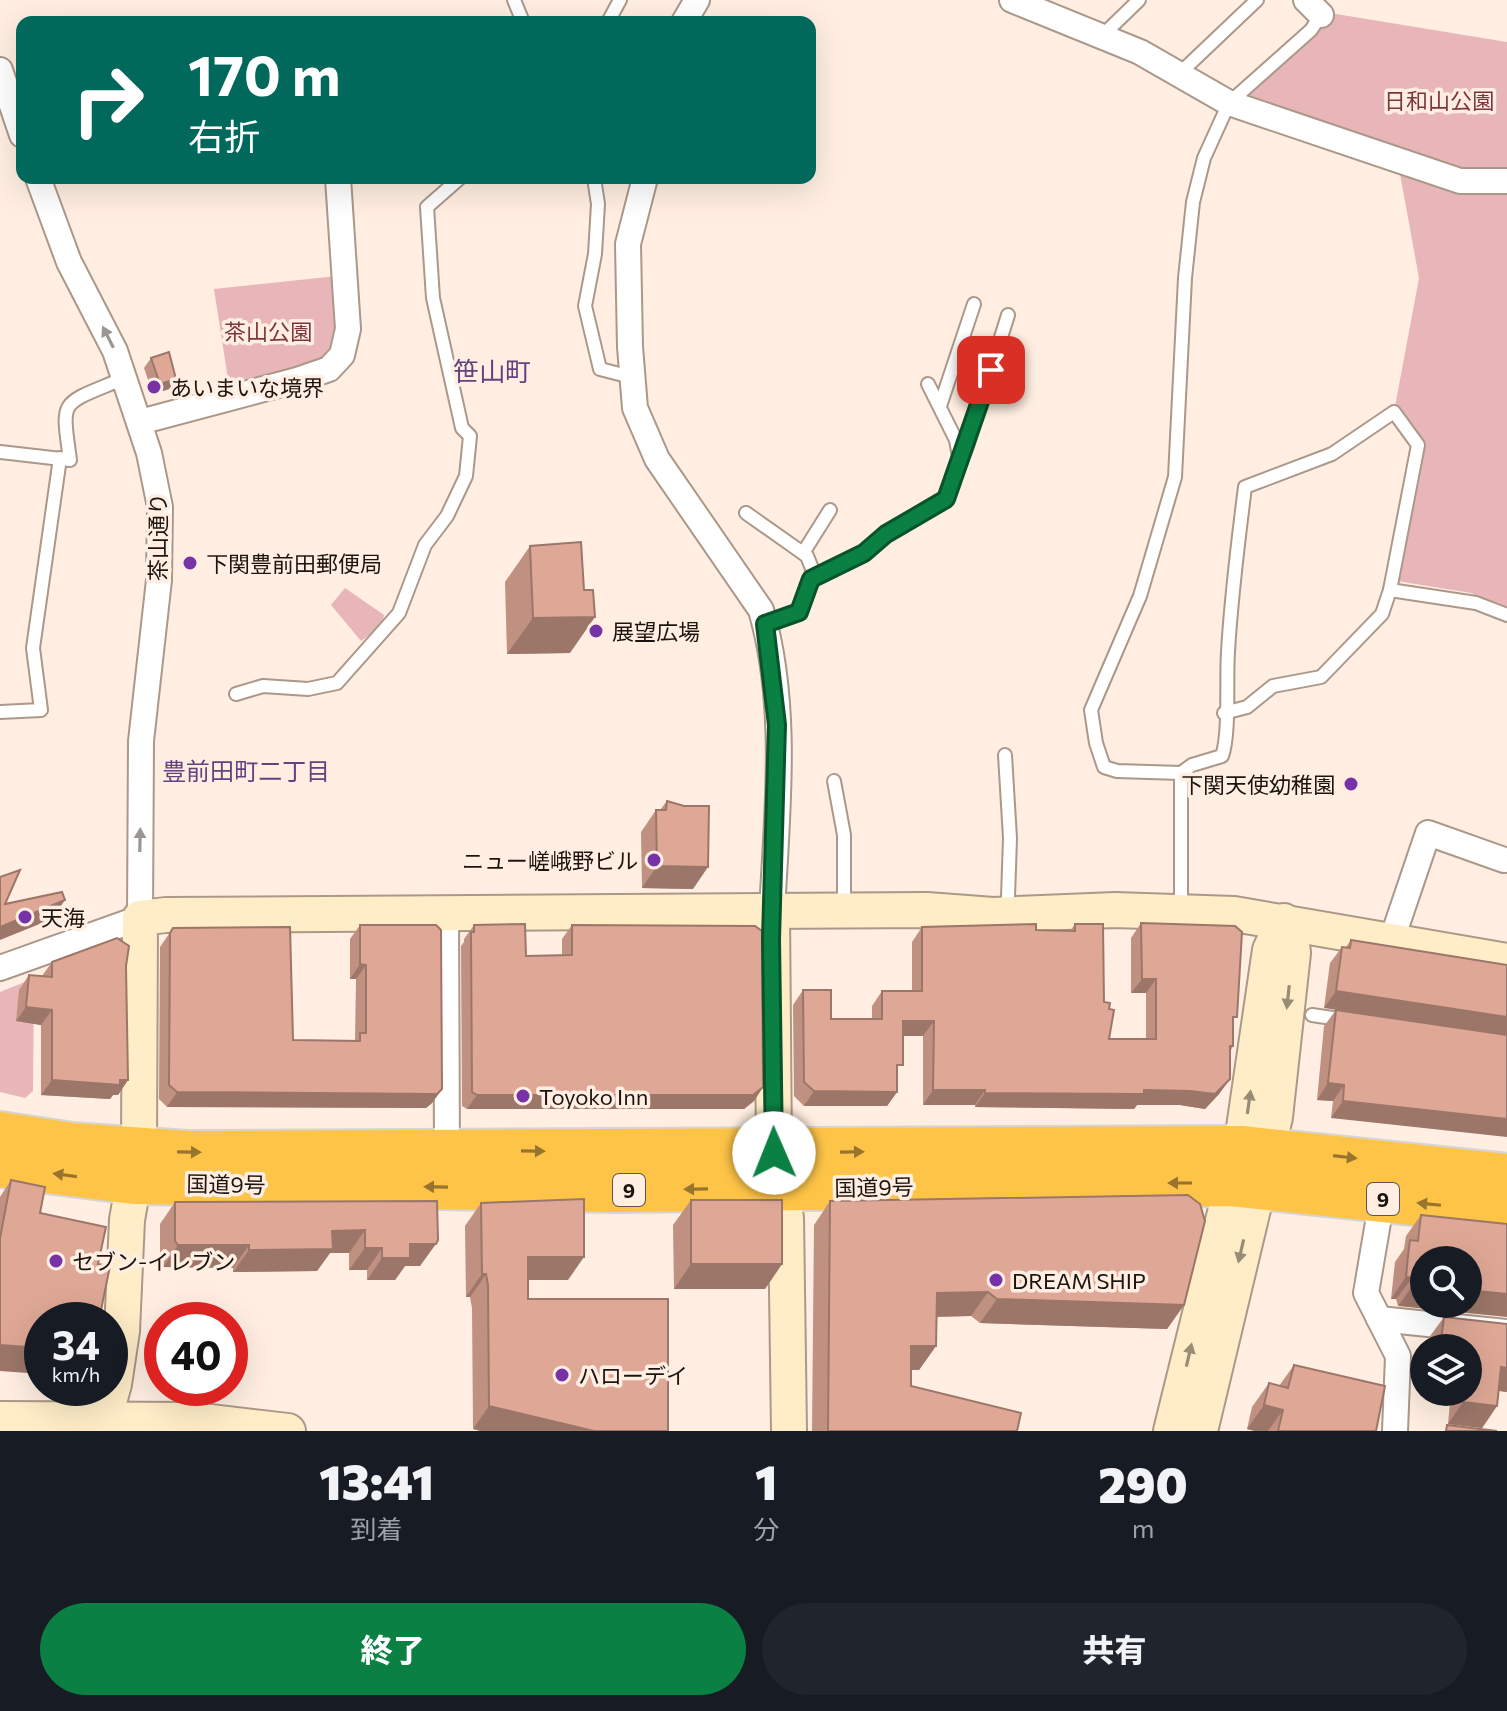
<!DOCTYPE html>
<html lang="ja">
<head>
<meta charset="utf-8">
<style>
  :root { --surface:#171b24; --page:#20242c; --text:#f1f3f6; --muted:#9ea1a6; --accent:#0b8043 }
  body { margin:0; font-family:Commissioner,"Noto Sans JP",sans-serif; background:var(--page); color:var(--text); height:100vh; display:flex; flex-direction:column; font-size:30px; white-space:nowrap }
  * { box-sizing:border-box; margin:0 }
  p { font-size:26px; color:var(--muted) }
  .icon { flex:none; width:44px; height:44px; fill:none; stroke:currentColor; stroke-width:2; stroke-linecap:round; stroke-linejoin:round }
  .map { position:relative; height:1431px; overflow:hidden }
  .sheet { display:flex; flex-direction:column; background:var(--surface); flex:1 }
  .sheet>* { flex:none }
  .hud { position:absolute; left:16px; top:16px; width:800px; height:168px; border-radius:16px; box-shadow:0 8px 32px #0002; background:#00695c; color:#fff; overflow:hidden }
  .buttons { position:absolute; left:1410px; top:1246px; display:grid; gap:16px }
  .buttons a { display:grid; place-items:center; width:72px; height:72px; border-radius:50%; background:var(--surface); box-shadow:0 8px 32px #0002; font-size:40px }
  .speed { position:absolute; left:24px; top:1302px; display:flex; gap:16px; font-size:40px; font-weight:700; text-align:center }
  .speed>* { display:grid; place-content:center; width:104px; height:104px; border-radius:50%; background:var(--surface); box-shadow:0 8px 32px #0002; line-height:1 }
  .speed small { font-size:20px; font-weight:400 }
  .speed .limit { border:12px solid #d22; background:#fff; color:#111 }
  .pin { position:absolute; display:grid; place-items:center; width:68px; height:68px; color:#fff; margin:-34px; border-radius:16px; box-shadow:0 4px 12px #0006 }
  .me { position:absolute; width:88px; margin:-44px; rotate:359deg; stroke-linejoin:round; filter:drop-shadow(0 0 6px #0008) }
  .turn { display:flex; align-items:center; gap:28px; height:168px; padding:0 40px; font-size:36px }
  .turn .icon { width:104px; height:104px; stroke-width:2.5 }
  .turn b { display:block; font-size:56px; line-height:68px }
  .eta { display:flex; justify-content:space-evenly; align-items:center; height:136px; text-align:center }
  .eta b { font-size:48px; font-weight:800; line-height:56px }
  .action { display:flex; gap:16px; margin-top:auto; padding:16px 40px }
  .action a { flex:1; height:92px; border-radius:48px; background:var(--accent); color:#fff; font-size:32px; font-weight:800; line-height:92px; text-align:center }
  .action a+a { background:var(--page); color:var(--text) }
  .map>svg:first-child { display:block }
</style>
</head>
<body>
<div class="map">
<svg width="1507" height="1431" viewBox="0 0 1507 1431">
  <rect width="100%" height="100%" fill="#ffeee1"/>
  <g fill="#e8b6b9">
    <polygon points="1330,13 1507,42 1507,181 1460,181 1238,101"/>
    <polygon points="1398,163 1507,190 1507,610 1471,593 1397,581 1423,446 1394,412 1419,278"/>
    <polygon points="337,276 341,332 326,362 230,392 214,289"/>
    <polygon points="345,588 384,615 382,626 361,641 331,605"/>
    <polygon points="30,980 34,983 33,1091 25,1098 0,1092 0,992"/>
  </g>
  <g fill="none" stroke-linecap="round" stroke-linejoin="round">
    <g stroke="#ab9889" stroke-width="16">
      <g id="lane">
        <polyline points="514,0 523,22"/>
        <polyline points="608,22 620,0"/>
        <polyline points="1103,35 1139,0"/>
        <polyline points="1179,74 1257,0"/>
        <polyline points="594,178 598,204 595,254 585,306 600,369 631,377"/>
        <polyline points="928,384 956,440 960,462"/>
        <polyline points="940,406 974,304"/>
        <path d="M0,452L70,460C62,400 59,405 115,382"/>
        <polyline points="746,513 807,556 813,571 799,612 765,624"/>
        <polyline points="803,553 830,510"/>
        <polyline points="811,579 864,553 886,534 946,499 967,446 1008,315"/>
        <polyline points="1390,590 1476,603 1507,615"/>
        <polyline points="236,694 263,686 308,689 337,683 399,613 425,545 447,516 466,476 470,436 462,428 433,298 427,207 460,178"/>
        <polyline points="0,712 41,710 33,648 60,458"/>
        <path d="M1224,713L1247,707L1273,686L1321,677L1382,614L1390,590L1418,445L1394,412L1332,454L1245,487C1238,542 1231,597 1228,652C1226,679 1230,734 1222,756L1192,765L1181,773L1117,771L1104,767L1096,743L1091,710L1140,596L1175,477L1185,278L1193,202L1204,158L1229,103L1311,30L1321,15"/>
        <polyline points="1005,755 1010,838 1008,897"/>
        <polyline points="1181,773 1181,910"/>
        <polyline points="834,781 844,835 844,898"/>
        <polyline points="1312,1015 1346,1020"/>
      </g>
    </g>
    <g stroke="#ab9889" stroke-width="28">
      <g id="street">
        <polyline points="1012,0 1140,52 1229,103 1460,181 1507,181"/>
        <polyline points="1306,0 1321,15"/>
        <polyline points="684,22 697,0"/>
        <polyline points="0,70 22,135"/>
        <path d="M645,178L628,244L630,347L635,408L657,459L761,610C789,706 777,813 772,911"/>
        <polyline points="140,422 297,380 329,369 342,355 348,329 338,178"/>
        <polyline points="446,914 447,1150"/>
        <polyline points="1391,942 1428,833 1504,860"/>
        <polyline points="0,968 140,918 141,741 159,580 160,507 149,453 115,351 69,262 38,178"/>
        <polyline points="1382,1199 1366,1293 1398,1356 1395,1431"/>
        <polyline points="1379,1319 1507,1332"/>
      </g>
    </g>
    <g stroke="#ab9889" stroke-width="38">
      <g id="secondary">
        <polyline points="772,911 774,1153 786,1218 789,1431"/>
        <polyline points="0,1419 194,1420 288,1431"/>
        <polyline points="101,1431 114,1384 122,1331 127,1220 139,1151 140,918 166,915 927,910 993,915 1115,910 1234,914 1507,961"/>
        <polyline points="1171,1431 1241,1148 1270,950 1284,921"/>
        <polyline points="1200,1431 1275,1117 1293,953 1291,936"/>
      </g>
    </g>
    <g stroke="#d6d5d4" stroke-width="48">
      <g id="highway">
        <polyline points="0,1134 72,1145 187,1153 1241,1148 1507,1176"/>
        <polyline points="0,1165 134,1182 619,1190 1231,1184 1507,1213"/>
      </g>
    </g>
    <use href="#lane" stroke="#fff" stroke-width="12"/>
    <use href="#street" stroke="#fff" stroke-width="24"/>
    <use href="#secondary" stroke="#ffedc8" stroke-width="34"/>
    <use href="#highway" stroke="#fec447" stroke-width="44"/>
  </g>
  <g fill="#c09081">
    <polygon points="151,358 169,389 153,394 144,368"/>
    <polygon points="530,546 570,653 507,654 505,582"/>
    <polygon points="667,801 693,889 642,888 641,832 656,810 660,810"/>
    <polygon points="1141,923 1233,1023 1233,1046 1230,1052 1230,1079 1219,1094 1205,1109 1180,1105 1137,1105 1134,1109 975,1107 975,1105 923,1105 923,1036 903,1036 897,1072 897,1092 887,1106 804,1106 794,1096 793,1005 803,990 831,1019 872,1019 872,1006 882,991 912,991 912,942 922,927 1070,931 1075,924 1104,1002 1109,1009 1109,1039 1146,1039 1146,993 1131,993 1131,938"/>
    <polygon points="360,925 442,1089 432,1103 426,1108 167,1107 159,1099 160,947 173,928 293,1040 355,1041 356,979 350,979 350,939"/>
    <polygon points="474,925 526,956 562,955 562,939 572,925 763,1087 754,1101 744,1109 467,1109 462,1106 461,946 464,942 464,939"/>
    <polygon points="1351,940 1507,965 1324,1008 1330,963 1342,947 1346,947"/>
    <polygon points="52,962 126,966 128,1080 118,1095 113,1095 110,1099 41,1095 41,1025 16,1021 19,990 29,975 42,976"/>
    <polygon points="1336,1010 1507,1035 1331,1118 1333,1101 1317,1100 1324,1026"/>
    <polygon points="11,1180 0,1371 0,1197"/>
    <polygon points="691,1200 782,1264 765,1289 674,1289 673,1225"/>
    <polygon points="437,1201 420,1266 405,1266 395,1280 367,1280 367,1270 349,1270 349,1253 330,1253 317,1271 233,1272 233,1268 163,1267 160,1263 160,1224 175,1202"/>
    <polygon points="830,1201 1184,1305 1167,1329 980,1323 971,1316 936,1317 936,1346 919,1370 911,1370 911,1386 1017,1431 812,1431 814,1225"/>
    <polygon points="481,1203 568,1280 528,1280 528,1299 668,1299 473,1429 472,1308 470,1297 466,1297 465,1226"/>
    <polygon points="1421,1215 1507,1224 1398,1306 1396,1299 1391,1299 1395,1262 1404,1249 1406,1236"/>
    <polygon points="1444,1317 1507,1324 1507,1392 1499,1391 1497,1406 1482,1428 1448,1424 1451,1392 1468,1392 1468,1348 1427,1348 1428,1339"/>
    <polygon points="1294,1365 1376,1431 1255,1431 1247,1429 1252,1407 1269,1383 1279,1386"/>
  </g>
  <g fill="#9c7669">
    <polygon points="176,379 169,389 153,394 160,384"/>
    <polygon points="595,617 570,653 507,654 533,618"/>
    <polygon points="657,866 708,867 693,889 642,888"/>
    <polygon points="65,900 52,919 0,940 0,927"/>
    <polygon points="360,964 366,965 356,979 350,979"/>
    <polygon points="1142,979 1156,979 1146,993 1131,993"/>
    <polygon points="1336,991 1507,1017 1507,1035 1324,1008"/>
    <polygon points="26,1007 52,1010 41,1025 16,1021"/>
    <polygon points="903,1021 934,1021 923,1036 892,1036"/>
    <polygon points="1230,1079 1219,1094 1205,1109 1180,1105 1137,1105 1134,1109 975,1107 985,1093 1144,1090"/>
    <polygon points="52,1080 128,1080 118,1095 113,1095 110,1099 41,1095"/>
    <polygon points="1328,1083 1344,1085 1333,1101 1317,1100"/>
    <polygon points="763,1087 754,1101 744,1109 467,1109 477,1095"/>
    <polygon points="442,1089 432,1103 426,1108 167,1107 177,1092"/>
    <polygon points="933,1090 985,1090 975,1105 923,1105"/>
    <polygon points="814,1091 897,1092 887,1106 804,1106"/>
    <polygon points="1343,1101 1507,1119 1507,1137 1331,1118"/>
    <polygon points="365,1230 349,1253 330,1253 317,1271 233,1272 249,1250 332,1231"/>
    <polygon points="410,1244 436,1244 420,1266 405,1266 395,1280 367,1280 382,1258"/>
    <polygon points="178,1245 249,1245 233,1268 163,1267"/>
    <polygon points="365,1248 382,1248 367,1270 349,1270"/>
    <polygon points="528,1257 584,1257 568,1280 512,1280"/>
    <polygon points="691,1264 782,1264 765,1289 674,1289"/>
    <polygon points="482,1274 486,1274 470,1297 466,1297"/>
    <polygon points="1406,1277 1412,1278 1396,1299 1391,1299"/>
    <polygon points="1414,1284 1424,1285 1424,1304 1468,1304 1468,1290 1507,1294 1507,1317 1398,1306"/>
    <polygon points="988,1292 971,1316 920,1317 937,1293"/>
    <polygon points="997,1299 1184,1305 1167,1329 980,1323"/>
    <polygon points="0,1345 42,1348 42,1374 0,1371"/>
    <polygon points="911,1346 936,1346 919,1370 894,1370"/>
    <polygon points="1501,1367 1507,1368 1507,1392 1486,1389"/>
    <polygon points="1463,1402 1497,1406 1482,1428 1448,1424"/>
    <polygon points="1264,1405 1283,1410 1268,1431 1255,1431 1247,1429"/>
    <polygon points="489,1406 594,1431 480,1431 473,1429"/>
  </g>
  <g fill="#dfa896" stroke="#9c7669" stroke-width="2">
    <polygon points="169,352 176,379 160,384 151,358"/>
    <polygon points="581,542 584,590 593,590 595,617 533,618 530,546"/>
    <polygon points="667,801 684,806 709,806 708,867 657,866 656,810 666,810"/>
    <polygon points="20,870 5,904 62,892 65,900 0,927 0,877"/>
    <polygon points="1141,923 1235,926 1242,932 1237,1017 1233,1017 1233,1046 1230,1046 1230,1079 1215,1094 1190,1091 1144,1090 1144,1094 985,1093 985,1090 933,1090 934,1021 903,1021 903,1065 897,1065 897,1092 814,1091 804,1082 803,990 831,990 831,1019 882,1019 882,991 922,991 922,927 1036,924 1036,930 1075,931 1075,924 1103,924 1104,1002 1110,1003 1109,1009 1114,1010 1109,1039 1156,1039 1156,979 1142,979"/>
    <polygon points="525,924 526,956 572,955 572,925 755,926 762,931 763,1087 753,1095 477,1095 472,1092 471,932 474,932 474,925"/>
    <polygon points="360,925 436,925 441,930 442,1089 437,1094 177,1092 169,1085 170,933 173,928 290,927 293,1040 360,1041 360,1033 366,1033 366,965 360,964"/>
    <polygon points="117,938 129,946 126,966 128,1080 120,1080 120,1085 52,1080 52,1010 26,1007 29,975 52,977 52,962"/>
    <polygon points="1351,940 1507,965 1507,1017 1336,991 1342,947 1350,948"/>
    <polygon points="1336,1010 1507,1035 1507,1119 1343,1101 1344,1085 1328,1083"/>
    <polygon points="11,1180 45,1187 40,1213 106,1227 98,1264 110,1266 99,1320 42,1320 42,1348 0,1345 0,1238"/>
    <polygon points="1188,1195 1200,1204 1205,1221 1184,1305 997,1299 988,1292 937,1293 936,1346 911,1346 911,1386 1021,1413 1017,1431 828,1431 830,1201"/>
    <polygon points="584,1199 584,1257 528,1257 528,1299 668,1299 668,1431 594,1431 489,1406 488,1285 486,1274 482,1274 481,1203"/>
    <rect x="691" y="1200" width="91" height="64"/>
    <polygon points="437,1201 438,1240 436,1244 410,1244 410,1258 382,1258 382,1248 365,1248 365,1230 332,1231 333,1249 249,1250 249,1245 178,1245 175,1241 175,1202"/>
    <polygon points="1421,1215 1507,1224 1507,1294 1468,1290 1468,1260 1424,1260 1424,1285 1414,1284 1412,1278 1406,1277 1408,1256 1410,1240 1418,1241"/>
    <polygon points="1444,1317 1507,1324 1507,1368 1501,1367 1497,1406 1463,1402 1464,1392 1468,1392 1468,1348 1440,1348"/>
    <polygon points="1294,1365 1385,1386 1376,1431 1278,1431 1283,1410 1264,1405 1269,1383 1288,1388"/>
    <polygon points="1447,1425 1497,1431 1446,1431"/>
  </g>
  <defs><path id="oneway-solid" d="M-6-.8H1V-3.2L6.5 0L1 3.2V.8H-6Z" transform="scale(2)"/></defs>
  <g fill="#999693">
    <use href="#oneway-solid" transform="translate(108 337) rotate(-117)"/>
    <use href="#oneway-solid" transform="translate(140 840) rotate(-89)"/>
  </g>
  <g fill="#998c75">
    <use href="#oneway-solid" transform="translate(1288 997) rotate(96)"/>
    <use href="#oneway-solid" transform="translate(1249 1102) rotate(-82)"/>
    <use href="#oneway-solid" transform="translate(1241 1251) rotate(103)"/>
    <use href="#oneway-solid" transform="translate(1189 1355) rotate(-77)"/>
  </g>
  <g fill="#98752e">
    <use href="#oneway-solid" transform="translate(533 1151) rotate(1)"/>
    <use href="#oneway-solid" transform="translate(189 1152) rotate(1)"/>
    <use href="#oneway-solid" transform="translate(852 1152) rotate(-1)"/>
    <use href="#oneway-solid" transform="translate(1345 1157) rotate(7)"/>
    <use href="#oneway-solid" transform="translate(65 1175) rotate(-172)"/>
    <use href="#oneway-solid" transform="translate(1180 1183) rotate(180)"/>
    <use href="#oneway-solid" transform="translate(436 1187) rotate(-179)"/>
    <use href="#oneway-solid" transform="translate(696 1189) rotate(179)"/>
    <use href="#oneway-solid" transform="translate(1429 1204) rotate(-174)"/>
  </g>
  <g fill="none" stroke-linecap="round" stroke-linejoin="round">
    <g stroke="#07532c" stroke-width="20">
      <polyline id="route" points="774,1153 771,939 777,725 765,624 799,612 811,579 864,553 886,534 946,499 991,370"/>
    </g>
    <use href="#route" stroke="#0b8043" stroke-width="14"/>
  </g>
  <g fill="#7632a6" stroke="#ffeee1" stroke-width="3">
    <circle cx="154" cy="387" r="8"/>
    <circle cx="190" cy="563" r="8"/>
    <circle cx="596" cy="631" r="8"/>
    <circle cx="1351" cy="784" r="8"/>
    <circle cx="654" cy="860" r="8"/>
    <circle cx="25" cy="917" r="8"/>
    <circle cx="523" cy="1096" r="8"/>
    <circle cx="56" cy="1261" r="8"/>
    <circle cx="996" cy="1280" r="8"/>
    <circle cx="562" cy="1375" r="8"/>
  </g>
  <g text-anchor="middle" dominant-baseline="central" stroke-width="7" stroke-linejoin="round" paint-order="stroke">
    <g fill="#ffeee1" stroke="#60564e" stroke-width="2">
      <rect x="613" y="1174" width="32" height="32" rx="6"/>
      <rect x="1367" y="1183" width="32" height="32" rx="6"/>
    </g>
    <g font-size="20" font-weight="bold" fill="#1c150f">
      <text x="629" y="1190">9</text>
      <text x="1383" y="1199">9</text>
    </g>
    <g font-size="22" fill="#7d353d" stroke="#ffeee1">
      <text x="1439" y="100">日和山公園</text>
      <text x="268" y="331">茶山公園</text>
    </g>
    <g font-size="22" fill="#1c150f" stroke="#ffeee1" text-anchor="start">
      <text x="170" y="387">あいまいな境界</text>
      <text x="206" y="563">下関豊前田郵便局</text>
      <text x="612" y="631">展望広場</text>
      <text x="1335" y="784" text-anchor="end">下関天使幼稚園</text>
      <text x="638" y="860" text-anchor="end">ニュー嵯峨野ビル</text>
      <text x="41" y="917">天海</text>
      <text x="539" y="1096">Toyoko Inn</text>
      <text x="72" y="1261">セブン-イレブン</text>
      <text x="1012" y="1280">DREAM SHIP</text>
      <text x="578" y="1375">ハローデイ</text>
    </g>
    <g font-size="22" fill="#1c150f" stroke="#ffeee1">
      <text transform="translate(157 537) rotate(-90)">茶山通り</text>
      <text transform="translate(226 1184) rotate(1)">国道9号</text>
      <text transform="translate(874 1187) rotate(-1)">国道9号</text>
    </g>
    <g font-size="24" fill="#63437e" stroke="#ffeee1">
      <text x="246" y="770">豊前田町二丁目</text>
    </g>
    <g font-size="26" fill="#63437e" stroke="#ffeee1">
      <text x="492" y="370">笹山町</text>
    </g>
  </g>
</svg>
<div class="buttons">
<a><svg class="icon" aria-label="search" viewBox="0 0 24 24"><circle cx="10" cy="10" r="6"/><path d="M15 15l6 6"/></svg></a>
<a><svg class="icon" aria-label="layers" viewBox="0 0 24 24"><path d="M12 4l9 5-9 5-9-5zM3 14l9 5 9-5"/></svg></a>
</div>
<div class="speed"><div>34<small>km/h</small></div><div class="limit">40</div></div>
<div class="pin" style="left:991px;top:370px;background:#d93025"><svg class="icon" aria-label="arrive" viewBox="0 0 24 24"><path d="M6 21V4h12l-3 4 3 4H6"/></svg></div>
<svg class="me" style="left:774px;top:1153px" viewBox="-20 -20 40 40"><circle r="19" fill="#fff"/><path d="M0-13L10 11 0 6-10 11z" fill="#0b8043"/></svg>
<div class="hud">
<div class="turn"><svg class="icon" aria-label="right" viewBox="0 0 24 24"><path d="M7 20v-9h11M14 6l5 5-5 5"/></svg><div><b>170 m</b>右折</div></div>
</div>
</div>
<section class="sheet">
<div class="eta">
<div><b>13:41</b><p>到着</p></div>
<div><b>1</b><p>分</p></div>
<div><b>290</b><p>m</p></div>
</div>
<div class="action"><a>終了</a><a>共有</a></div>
</section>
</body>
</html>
